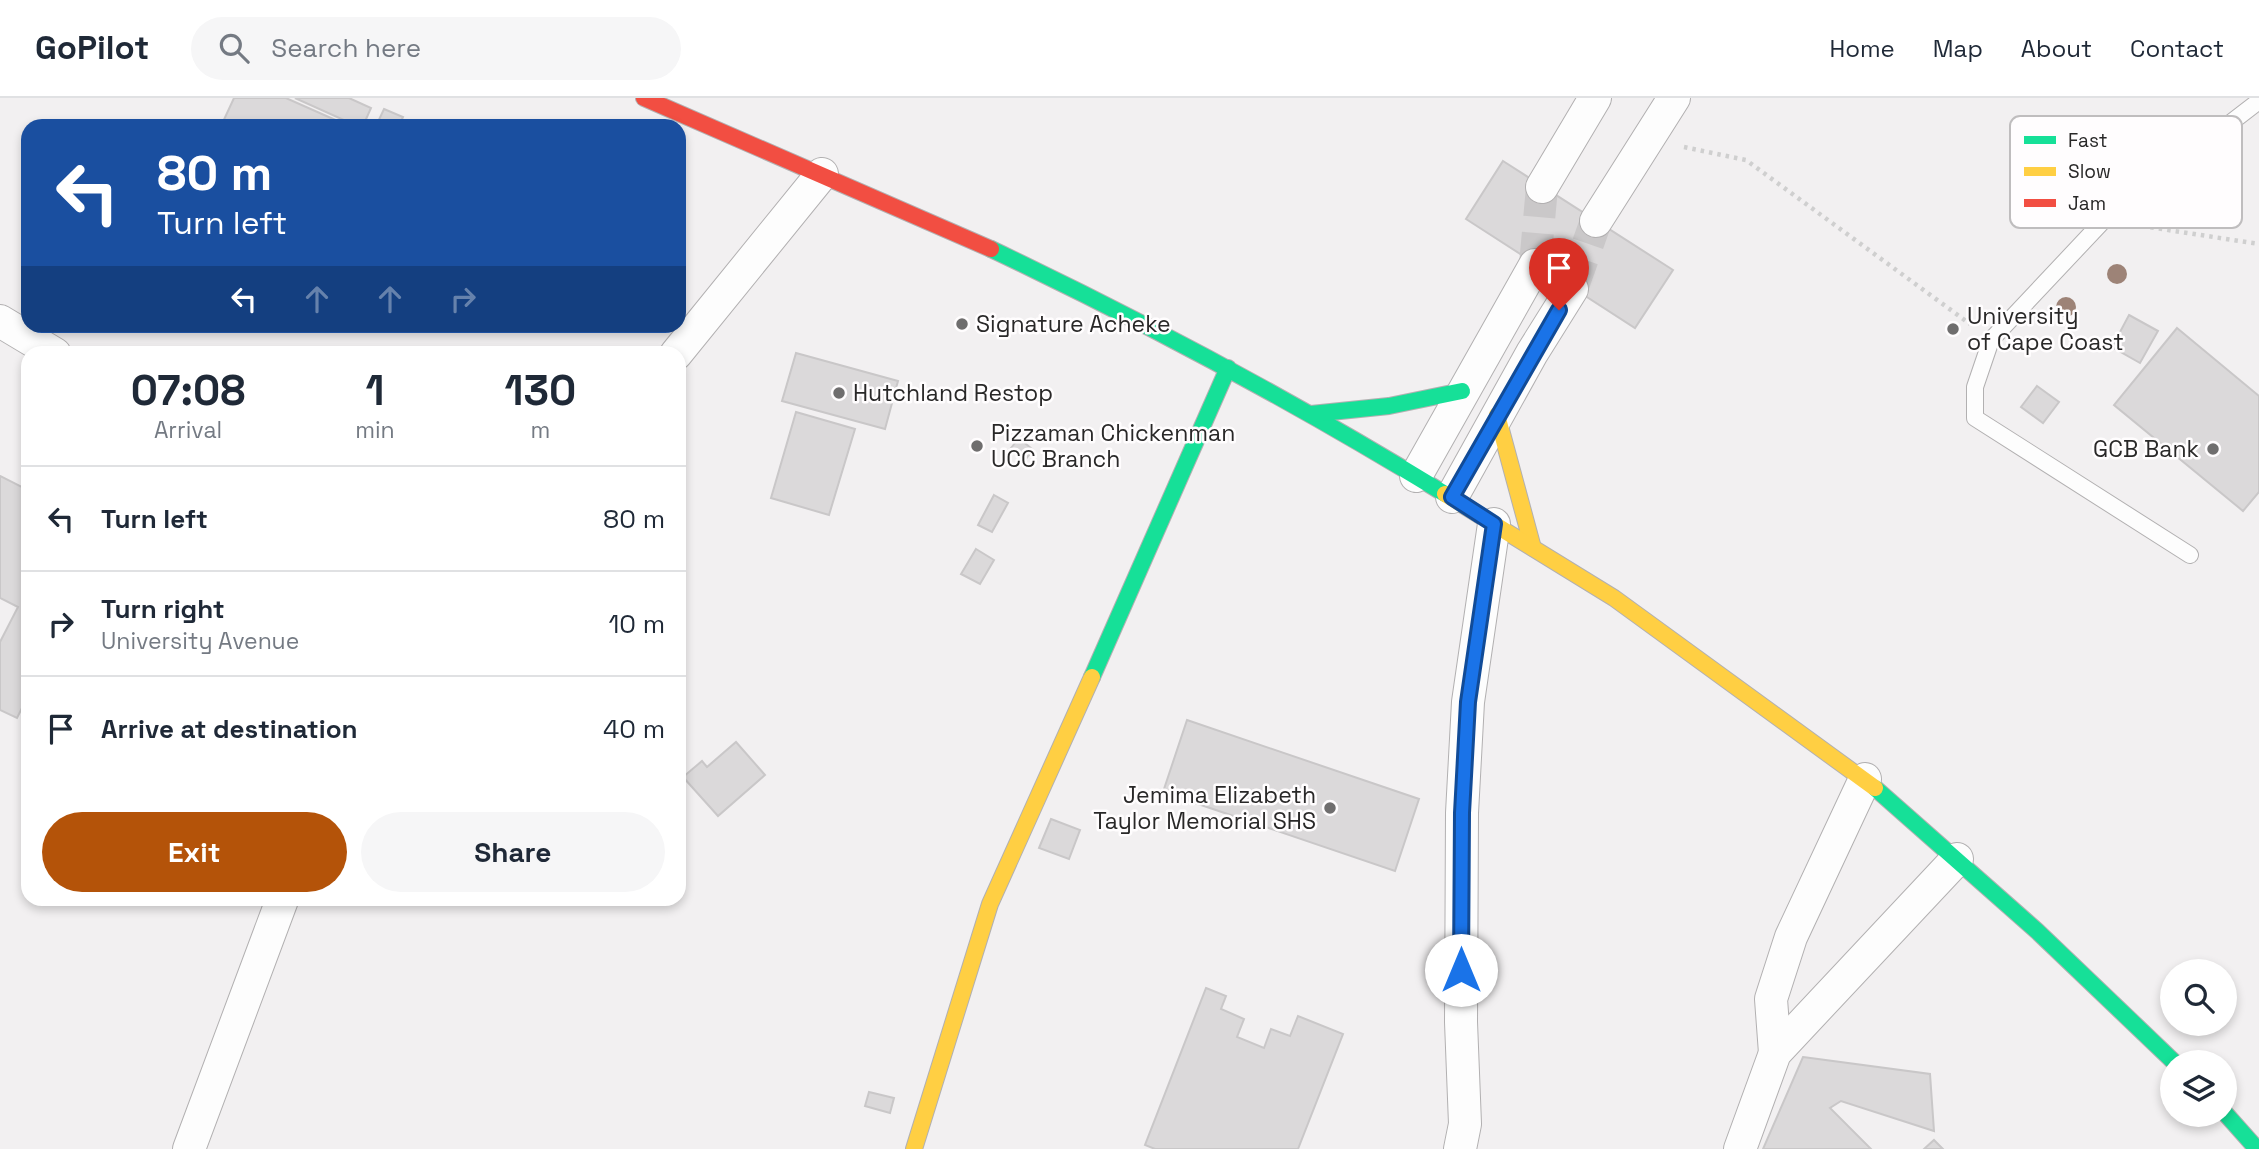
<!DOCTYPE html>
<html lang="en">
<head>
<meta charset="utf-8">
<style>
  :root { --surface:#fff; --page:#f6f6f7; --text:#1f2937; --muted:#747a83; --line:#e0e1e3; --accent:#b45309 }
  body { margin:0; font-family:"Space Grotesk",sans-serif; background:var(--page); color:var(--text); height:100vh; display:flex; flex-direction:column; font-size:26px; white-space:nowrap }
  * { box-sizing:border-box; margin:0 }
  p { font-size:23px; color:var(--muted) }
  .icon { flex:none; width:38px; height:38px; fill:none; stroke:currentColor; stroke-width:2; stroke-linecap:round; stroke-linejoin:round }
  .map { position:relative; flex:1; overflow:hidden }
  .side { position:absolute; left:21px; top:248px; width:665px; height:560px; display:flex; flex-direction:column; background:var(--surface); border-radius:21px; box-shadow:0 4px 10px #0003 }
  .side>* { flex:none }
  .banner { position:absolute; left:21px; top:21px; width:665px; height:214px; border-radius:21px; box-shadow:0 4px 10px #0003; background:#1a4fa0; color:#fff; overflow:hidden }
  .tools { position:absolute; left:2160px; top:861px; display:grid; gap:14px }
  .tools a { display:grid; place-items:center; width:77px; height:77px; border-radius:50%; background:var(--surface); box-shadow:0 4px 10px #0003; font-size:35px }
  .pin { position:absolute; display:grid; place-items:center; width:60px; height:60px; color:#fff; margin:-72px -30px; border-radius:50% 50% 50% 0; rotate:-45deg; box-shadow:0 0 7px #0007 }
  .pin .icon { rotate:45deg }
  .me { position:absolute; width:77px; margin:-38px; rotate:0deg; stroke-linejoin:round; filter:drop-shadow(0 0 5px #0008) }
  .turn { display:flex; align-items:center; gap:24px; height:147px; padding:0 21px; font-size:32px }
  .turn .icon { width:91px; height:91px; stroke-width:2.5 }
  .turn b { display:block; font-size:49px; line-height:60px }
  .lanes { display:flex; align-items:center; height:66px; padding:0 21px; background:#0003; justify-content:center; gap:35px; direction:ltr }
  .lanes .off { opacity:.35 }
  .eta { display:flex; justify-content:space-evenly; align-items:center; height:119px; text-align:center }
  .eta b { font-size:42px; font-weight:700; line-height:49px }
  .button { display:flex; gap:14px; margin-top:auto; padding:14px 21px }
  .button a { flex:1; height:80px; border-radius:42px; background:var(--accent); color:#fff; font-size:28px; font-weight:700; line-height:80px; text-align:center }
  .button a+a { background:var(--page); color:var(--text) }
  ul { padding:0; list-style:none }
  li { display:flex; align-items:center; gap:21px; height:105px; padding:0 21px; border-top:2px solid var(--line) }
  li div { flex:1 }
  li b { display:block; font-size:26px }
  li em { font-style:normal }
  header { display:flex; align-items:center; gap:42px; box-sizing:border-box; height:98px; padding:0 35px; background:var(--surface); border-bottom:2px solid var(--line) }
  header strong { font-size:33px }
  nav { display:flex; gap:38px; margin-inline-start:auto; font-size:24px }
  .search { width:490px; height:63px; background:var(--page); display:flex; align-items:center; gap:18px; box-sizing:border-box; padding:0 24px; border-radius:38px; color:var(--muted); font-size:26px }
  .map>svg:first-child { display:block }
</style>
</head>
<body>
<header>
<strong>GoPilot</strong>
<div class="search"><svg class="icon" aria-label="search" viewBox="0 0 24 24"><circle cx="10" cy="10" r="6"/><path d="M15 15l6 6"/></svg>Search here</div>
<nav><a>Home</a><a>Map</a><a>About</a><a>Contact</a></nav>
</header>
<div class="map">
<svg width="2259" height="1051" viewBox="0 0 2259 1051">
  <rect width="100%" height="100%" fill="#f2f0f1"/>
  <g fill="#dbd9da" stroke="#c9c7c8" stroke-width="2">
    <polygon points="234,0 286,0 349,28 221,28"/>
    <polygon points="295,0 349,0 371,10 363,28 357,28"/>
    <polygon points="384,11 403,19 399,28 376,28"/>
    <polygon points="1503,63 1673,172 1635,230 1466,121"/>
    <polygon points="2129,217 2158,233 2140,265 2112,249"/>
    <polygon points="2177,230 2259,298 2259,394 2243,413 2114,307"/>
    <polygon points="796,255 898,283 885,331 782,303"/>
    <polygon points="2037,288 2059,304 2043,325 2021,309"/>
    <polygon points="796,314 855,331 829,417 771,400"/>
    <polygon points="1019,340 1033,352 1025,362 1011,350"/>
    <polygon points="0,378 28,392 28,598 17,620 0,612 0,544 18,509 0,500"/>
    <polygon points="994,397 1008,405 992,434 978,427"/>
    <polygon points="976,451 994,462 980,486 961,476"/>
    <polygon points="1187,622 1419,701 1395,773 1163,694"/>
    <polygon points="736,644 765,677 718,718 683,679 702,663 707,669"/>
    <polygon points="1051,721 1080,732 1069,761 1039,750"/>
    <polygon points="1206,890 1226,898 1221,911 1244,921 1237,939 1264,950 1271,931 1290,938 1298,918 1343,936 1298,1051 1155,1051 1145,1047"/>
    <polygon points="1803,959 1930,976 1934,1033 1841,1003 1830,1010 1871,1051 1763,1051"/>
    <polygon points="869,994 894,1000 890,1015 865,1008"/>
    <polygon points="1934,1042 1943,1051 1924,1051"/>
  </g>
  <g fill="none" stroke-linecap="round" stroke-linejoin="round">
    <g stroke="#cac8c9" stroke-width="32" stroke-dasharray="32 16" stroke-linecap="butt">
      <polyline points="1535,167 1542,89"/>
      <polyline points="1572,191 1596,123"/>
    </g>
    <g stroke="#b2b0b1" stroke-width="18">
      <polyline id="lane" points="2190,457 1975,320 1975,289 1991,242 2103,123 2259,3"/>
    </g>
    <g stroke="#b2b0b1" stroke-width="34">
      <g id="street">
        <polyline points="1542,89 1595,0"/>
        <polyline points="1596,123 1674,0"/>
        <polyline points="0,223 55,256"/>
        <polyline points="676,256 822,76"/>
        <polyline points="1416,378 1535,167"/>
        <polyline points="1452,399 1532,255 1572,191"/>
        <polyline points="1775,955 1771,901 1791,839 1865,681"/>
        <polyline points="189,1051 282,802"/>
        <polyline points="1460,1051 1465,1026 1461,924 1462,715 1468,604 1494,426"/>
        <polyline points="1740,1051 1775,955 1957,761"/>
      </g>
    </g>
    <g stroke="#b2b0b1" stroke-width="18">
      <g id="fast">
        <path d="M991,151C1147,225 1298,306 1445,396"/>
        <polyline points="1311,316 1389,308 1462,293"/>
        <polyline points="1092,579 1228,270"/>
        <polyline points="1875,690 2037,833 2174,964"/>
        <polyline points="2224,1014 2257,1051"/>
      </g>
    </g>
    <g stroke="#b2b0b1" stroke-width="18">
      <g id="slow">
        <polyline points="1497,317 1533,450"/>
        <polyline points="1445,396 1614,500 1875,690"/>
        <polyline points="914,1051 990,806 1092,579"/>
      </g>
    </g>
    <g stroke="#b2b0b1" stroke-width="18">
      <polyline id="jam" points="644,0 991,151"/>
    </g>
    <g stroke="#cfcfcf" stroke-width="4.5" stroke-dasharray="3.5 5" stroke-linecap="butt">
      <polyline points="1684,49 1746,62 1970,226"/>
      <polyline points="2142,128 2259,146"/>
    </g>
    <use href="#lane" stroke="#fdfdfd" stroke-width="16"/>
    <use href="#street" stroke="#fdfdfd" stroke-width="32"/>
    <use href="#fast" stroke="#16e098" stroke-width="16"/>
    <use href="#slow" stroke="#ffcf43" stroke-width="16"/>
    <use href="#jam" stroke="#f24e42" stroke-width="16"/>
  </g>
  <g fill="#9d8377">
    <circle cx="2117" cy="176" r="10"/>
    <circle cx="2066" cy="209" r="10"/>
  </g>
  <g fill="none" stroke-linecap="round" stroke-linejoin="round">
    <g stroke="#114b97" stroke-width="18">
      <polyline id="route" points="1461,872 1462,715 1468,604 1494,426 1452,399 1559,212"/>
    </g>
    <use href="#route" stroke="#1a73e8" stroke-width="12"/>
  </g>
  <g fill="#6f6e6e" stroke="#fffdfe" stroke-width="2.5">
    <circle cx="962" cy="226" r="7"/>
    <circle cx="1953" cy="231" r="7"/>
    <circle cx="839" cy="295" r="7"/>
    <circle cx="977" cy="348" r="7"/>
    <circle cx="2213" cy="351" r="7"/>
    <circle cx="1330" cy="710" r="7"/>
  </g>
  <g text-anchor="middle" dominant-baseline="central" stroke-width="5" stroke-linejoin="round" paint-order="stroke">
    <g font-size="23" fill="#292828" stroke="#fffdfe" text-anchor="start">
      <text x="1967" y="218">University<tspan x="1967" dy="26">of Cape Coast</tspan></text>
      <text x="976" y="226">Signature Acheke</text>
      <text x="853" y="295">Hutchland Restop</text>
      <text x="991" y="335">Pizzaman Chickenman<tspan x="991" dy="26">UCC Branch</tspan></text>
      <text x="2199" y="351" text-anchor="end">GCB Bank</text>
      <text x="1316" y="697" text-anchor="end">Jemima Elizabeth<tspan x="1316" dy="26">Taylor Memorial SHS</tspan></text>
    </g>
  </g>
  <rect x="2010" y="18" width="232" height="112" rx="10" fill="#fffdfe" stroke="#bfbdbe" stroke-width="2"/>
  <rect x="2024" y="38" width="32" height="8" fill="#16e098"/>
  <rect x="2024" y="69" width="32" height="9" fill="#ffcf43"/>
  <rect x="2024" y="101" width="32" height="8" fill="#f24e42"/>
  <g font-size="19" fill="#292828">
    <text x="2068" y="49">Fast</text>
    <text x="2068" y="80">Slow</text>
    <text x="2068" y="112">Jam</text>
  </g>
</svg>
<div class="tools">
<a><svg class="icon" aria-label="search" viewBox="0 0 24 24"><circle cx="10" cy="10" r="6"/><path d="M15 15l6 6"/></svg></a>
<a><svg class="icon" aria-label="layers" viewBox="0 0 24 24"><path d="M12 4l9 5-9 5-9-5zM3 14l9 5 9-5"/></svg></a>
</div>
<div class="pin" style="left:1559px;top:212px;background:#d93025"><svg class="icon" aria-label="arrive" viewBox="0 0 24 24"><path d="M6 21V4h12l-3 4 3 4H6"/></svg></div>
<svg class="me" style="left:1461px;top:872px" viewBox="-20 -20 40 40"><circle r="19" fill="#fff"/><path d="M0-13L10 11 0 6-10 11z" fill="#1a73e8"/></svg>
<div class="banner">
<div class="turn"><svg class="icon" aria-label="left" viewBox="0 0 24 24"><path d="M17 20v-9H6M10 6l-5 5 5 5"/></svg><div><b>80 m</b>Turn left</div></div>
<div class="lanes"><svg class="icon" aria-label="left" viewBox="0 0 24 24"><path d="M17 20v-9H6M10 6l-5 5 5 5"/></svg><svg class="icon off" aria-label="ahead" viewBox="0 0 24 24"><path d="M12 20V5M6 11l6-6 6 6"/></svg><svg class="icon off" aria-label="ahead" viewBox="0 0 24 24"><path d="M12 20V5M6 11l6-6 6 6"/></svg><svg class="icon off" aria-label="right" viewBox="0 0 24 24"><path d="M7 20v-9h11M14 6l5 5-5 5"/></svg></div>
</div>
<section class="side">
<div class="eta">
<div><b>07:08</b><p>Arrival</p></div>
<div><b>1</b><p>min</p></div>
<div><b>130</b><p>m</p></div>
</div>
<ul>
<li><svg class="icon" aria-label="left" viewBox="0 0 24 24"><path d="M17 20v-9H6M10 6l-5 5 5 5"/></svg><div><b>Turn left</b></div><em>80 m</em></li>
<li><svg class="icon" aria-label="right" viewBox="0 0 24 24"><path d="M7 20v-9h11M14 6l5 5-5 5"/></svg><div><b>Turn right</b><p>University Avenue</p></div><em>10 m</em></li>
<li><svg class="icon" aria-label="arrive" viewBox="0 0 24 24"><path d="M6 21V4h12l-3 4 3 4H6"/></svg><div><b>Arrive at destination</b></div><em>40 m</em></li>
</ul>
<div class="button"><a>Exit</a><a>Share</a></div>
</section>
</div>
</body>
</html>
